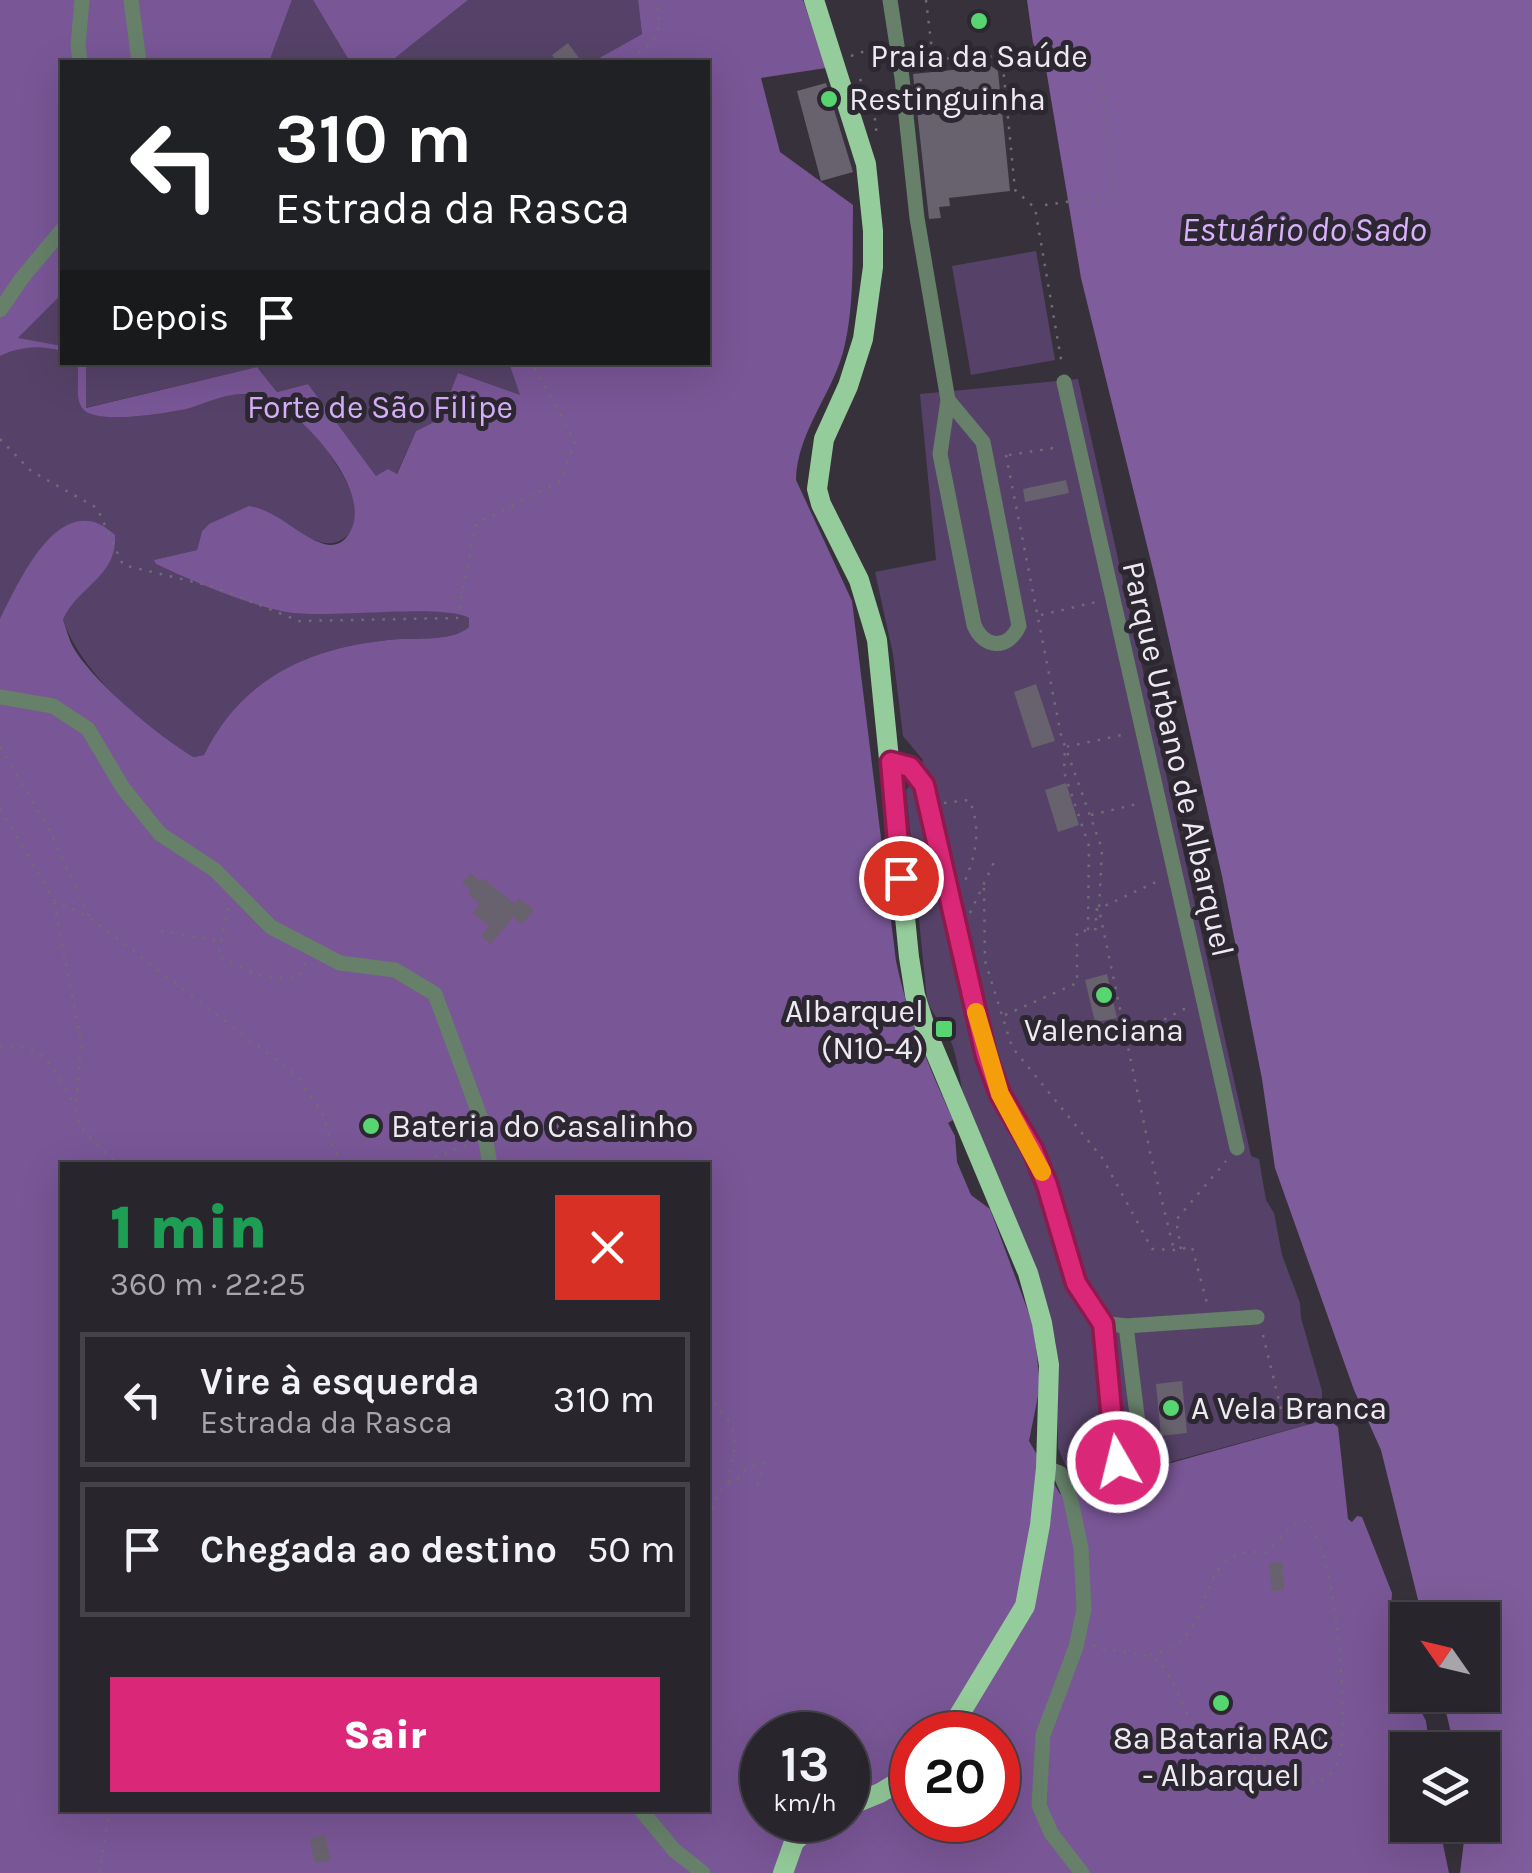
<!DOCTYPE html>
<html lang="pt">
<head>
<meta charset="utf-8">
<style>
  :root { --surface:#29252d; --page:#353139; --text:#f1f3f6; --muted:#a5a5aa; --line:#454249; --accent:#db2777 }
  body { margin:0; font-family:Karla,sans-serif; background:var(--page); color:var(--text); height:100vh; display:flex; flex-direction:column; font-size:38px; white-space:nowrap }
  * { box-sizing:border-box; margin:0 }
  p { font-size:32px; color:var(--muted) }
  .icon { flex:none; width:55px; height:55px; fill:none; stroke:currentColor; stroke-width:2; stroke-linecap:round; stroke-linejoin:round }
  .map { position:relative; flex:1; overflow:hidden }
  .panel { position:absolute; left:60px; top:1162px; width:650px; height:650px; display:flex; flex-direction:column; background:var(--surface); border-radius:0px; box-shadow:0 10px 40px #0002,0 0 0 2px var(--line) }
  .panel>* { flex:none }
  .hud { position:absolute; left:60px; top:60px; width:650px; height:305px; border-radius:0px; box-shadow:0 10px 40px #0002,0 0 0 2px var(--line); background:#202124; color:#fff; overflow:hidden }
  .needle { width:65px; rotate:304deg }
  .controls { position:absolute; left:1390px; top:1602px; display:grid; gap:20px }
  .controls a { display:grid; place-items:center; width:110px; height:110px; border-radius:0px; background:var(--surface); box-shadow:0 10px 40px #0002,0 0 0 2px var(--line); font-size:50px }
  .speed { position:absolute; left:740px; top:1712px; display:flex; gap:20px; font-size:50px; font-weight:700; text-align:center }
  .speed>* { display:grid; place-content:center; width:130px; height:130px; border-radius:50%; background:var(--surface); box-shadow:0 10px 40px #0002,0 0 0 2px var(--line); line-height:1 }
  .speed small { font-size:25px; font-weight:400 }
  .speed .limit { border:15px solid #d22; background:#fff; color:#111 }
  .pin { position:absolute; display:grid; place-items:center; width:85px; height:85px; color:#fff; margin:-42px; border:5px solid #fff; border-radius:50%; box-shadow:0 2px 10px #0007 }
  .me { position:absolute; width:110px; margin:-55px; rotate:352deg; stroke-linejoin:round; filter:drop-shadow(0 0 8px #0008) }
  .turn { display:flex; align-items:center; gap:35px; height:210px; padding:0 50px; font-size:45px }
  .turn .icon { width:130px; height:130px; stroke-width:2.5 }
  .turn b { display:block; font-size:70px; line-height:85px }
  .then { display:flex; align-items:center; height:95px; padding:0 50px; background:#0003; gap:20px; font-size:38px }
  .round { display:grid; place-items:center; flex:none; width:105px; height:105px; border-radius:0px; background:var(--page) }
  .head { display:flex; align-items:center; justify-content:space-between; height:170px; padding:0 50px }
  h1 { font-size:60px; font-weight:800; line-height:75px; color:#1e9e55 }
  .action { display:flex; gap:20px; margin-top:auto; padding:20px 50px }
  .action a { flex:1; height:115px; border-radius:0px; background:var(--accent); color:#fff; font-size:40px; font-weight:800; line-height:115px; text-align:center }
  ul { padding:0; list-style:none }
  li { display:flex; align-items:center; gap:30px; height:135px; margin:0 20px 15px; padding:0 30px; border:5px solid var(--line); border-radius:0px }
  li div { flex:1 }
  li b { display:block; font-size:38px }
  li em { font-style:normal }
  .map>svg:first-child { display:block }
</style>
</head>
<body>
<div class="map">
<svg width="1532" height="1873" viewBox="0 0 1532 1873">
  <rect width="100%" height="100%" fill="#37313c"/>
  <g fill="#564268">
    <polygon points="292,0 313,0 350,62 269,62"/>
    <polygon points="468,0 638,0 642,34 592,62 390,62"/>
    <polygon points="1036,251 1055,360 971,375 952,266"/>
    <polygon points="62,294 62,346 17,339"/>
    <path d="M36,346L59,349L62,351V362L77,363C80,375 74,397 82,408C96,426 166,413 187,408C204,404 221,395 239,394C249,394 260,397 269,401C292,413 312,428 327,450C337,466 352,487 355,505C360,532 339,551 315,540L209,524L202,531L197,550L155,560L156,564C191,581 255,608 293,613C334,618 441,602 469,618V627C451,641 422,638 401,639C315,645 243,675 204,755L194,757C146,731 81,672 63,620C76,589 117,574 115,536L107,528L0,619V356L21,347Z"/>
    <polygon points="86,362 509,363 521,395 440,419 416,431 396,475 390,470 376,476 308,384 277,392 257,367 85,408"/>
    <path d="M1078,379L1251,1156L1259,1159L1266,1200L1274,1213L1282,1255L1300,1303L1301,1318L1322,1391V1406L1328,1419L1075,1488L1058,1448L1056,1343L1038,1272L962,1090C959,1070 956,1052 948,1034C941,1020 932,1016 927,999L906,791L923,760L903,736L893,654L875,572L936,560L920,394Z"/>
  </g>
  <g fill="#795696" fill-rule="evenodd">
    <path d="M0,0H292L269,62H62V294L18,338L62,346V351C39,345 22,346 0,356Z"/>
    <polygon points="313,0 468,0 390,62 350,62"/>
    <path d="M638,0H803L826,68L761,78L780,152L853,205C852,251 855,299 845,344C835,392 797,430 796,480L852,601L896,961C908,1018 929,1067 953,1120L948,1123L955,1136L957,1162L971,1195L990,1209L1034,1327L1040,1386L1029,1441L1060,1494L1328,1419L1338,1427L1348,1519L1352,1522L1357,1516L1362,1517L1392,1593L1390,1625L1399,1653L1407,1662L1408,1695H1413L1426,1721L1430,1750H1408V1825H1439L1449,1873H0V619C20,580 61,485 115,535C118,576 77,587 63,620C66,628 68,636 71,643C87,677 161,739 194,757L204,755C243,675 315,645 401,639C422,638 452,641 469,627V618C443,603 333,618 293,613C255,608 191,581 156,564L154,560L197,550L202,531L209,524L249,506C279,511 296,535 324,544C332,546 339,545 345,539C372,509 337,461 316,437C300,419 277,401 253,395C230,390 208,403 186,409C165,413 95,426 82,408C74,397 80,375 77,363H86V408L257,367L277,392L308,384L376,476L388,469L397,474L416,431L440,419L458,373L520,395L509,363L708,362V62H592L642,34ZM62,1165H708V1810H62ZM762,1735H848V1820H762ZM912,1735H998V1820H912Z"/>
  </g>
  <polygon fill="#7f5c9c" points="1027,0 1532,0 1532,1873 1460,1873 1466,1825 1482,1825 1482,1750 1455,1750 1442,1695 1482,1695 1482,1620 1423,1620 1381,1450 1354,1390 1275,1168 1262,1079 1222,876 1156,582 1081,278 1046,69 1033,43"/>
  <g fill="#67626d">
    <polygon points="568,43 582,62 558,62 552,55"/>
    <polygon points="991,66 998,71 1010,191 949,198 950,206 939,207 941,218 929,219 913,74"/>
    <polygon points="826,83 853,172 821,181 797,91"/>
    <polygon points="1066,480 1069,493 1025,502 1023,489"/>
    <polygon points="1036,684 1055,741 1032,748 1014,692"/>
    <polygon points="1066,783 1079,825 1058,832 1045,790"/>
    <polygon points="470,873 480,881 482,878 515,904 519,898 534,910 522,924 513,917 491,944 481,936 489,926 473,913 480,904 468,894 471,890 462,883"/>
    <polygon points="1107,974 1117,1018 1095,1022 1085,980"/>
    <polygon points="1182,1381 1187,1433 1161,1436 1156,1384"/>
    <polygon points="1282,1562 1284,1590 1272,1591 1269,1563"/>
    <polygon points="325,1835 331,1860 315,1863 310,1839"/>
  </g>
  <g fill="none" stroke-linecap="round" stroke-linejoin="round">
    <g stroke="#716b75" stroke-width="2.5" stroke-dasharray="2.5 8" stroke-linecap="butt">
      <polyline points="926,0 933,59 1002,56 1015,190 1035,208 1062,365"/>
      <polyline points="851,56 868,50"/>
      <path d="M630,60C659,38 663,36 656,0"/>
      <polyline points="860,79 874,111 877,137"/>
      <polyline points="1045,205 1115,195 1101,74"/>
      <polyline points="0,439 31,471 97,508 123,565 215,587 299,621 457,618 476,524 560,481 575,442 532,362"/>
      <polyline points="1006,455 1061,735 1102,849 1099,909 1150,1152 1174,1250"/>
      <polyline points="1009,455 1060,447"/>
      <polyline points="1041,615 1096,602"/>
      <polyline points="0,747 50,831 89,916"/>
      <path d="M944,803L969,800C982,827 976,856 964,883"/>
      <polyline points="0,809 54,900 89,917 296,1075 322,1112 333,1148 343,1165"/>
      <polyline points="1091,815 1141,803"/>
      <polyline points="984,888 985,961 1012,1047 1103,1159 1152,1249 1174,1250 1192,1247 1207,1303"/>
      <polyline points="54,902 81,1042 76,1109 81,1128 118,1165"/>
      <polyline points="228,908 218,956 263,977 297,978 307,961"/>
      <polyline points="970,913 997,856"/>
      <polyline points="1088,930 1089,846 1064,772 1065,747 1127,734"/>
      <polyline points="161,931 220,941"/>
      <polyline points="1005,1015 1077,983 1077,932 1096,929 1096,910 1158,881"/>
      <polyline points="1127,1039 1186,1008"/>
      <path d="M0,1046C9,1048 16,1045 24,1047C50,1054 65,1086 75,1108"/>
      <polyline points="415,1165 469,1144"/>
      <polyline points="1181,1249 1176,1220 1226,1161"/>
      <polyline points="1263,1335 1281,1409"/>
      <polyline points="708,1395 732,1426 735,1444 729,1481 717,1495 708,1529"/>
      <polyline points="729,1481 734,1483 747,1467 763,1463 757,1488"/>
      <path d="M1093,1645C1111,1653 1147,1651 1159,1662C1177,1680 1180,1709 1197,1728C1200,1732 1204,1736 1208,1739C1228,1753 1257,1757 1279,1767C1290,1772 1300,1783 1314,1782C1330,1781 1339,1764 1341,1750C1347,1710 1337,1542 1304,1520L1297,1521L1266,1553C1198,1543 1216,1613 1178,1643C1170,1650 1159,1652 1148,1655"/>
      <polyline points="99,1873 110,1810"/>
    </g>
    <g stroke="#668069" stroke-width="15">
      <polyline points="131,0 139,62"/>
      <path d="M890,0L902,78L917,218L948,400L940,454L974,625C984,649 1008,650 1019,626L983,442L948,400"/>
      <polyline points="80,62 78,45 82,0"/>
      <polyline points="0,310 22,278 62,230"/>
      <polyline points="1064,382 1237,1148"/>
      <polyline points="0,697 53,706 88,729 123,788 160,834 215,870 271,927 340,963 395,970 435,994 483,1124 490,1165"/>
      <path d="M891,762L910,767L924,785L986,1056C999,1093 1022,1124 1037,1160C1059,1215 1064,1277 1103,1323L1126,1326L1257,1317"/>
      <polyline points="1103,1323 1118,1462 1142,1456 1126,1326"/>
      <polyline points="1046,1468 1060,1473 1070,1496 1081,1548 1084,1609 1076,1647 1043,1735 1039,1805 1051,1833 1082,1873"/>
      <polyline points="641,1810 674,1850 703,1873"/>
    </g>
    <g stroke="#95cc9b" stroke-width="20">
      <polyline points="814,0 866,164 873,231 873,267 863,339 848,386 824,439 817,489 821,504 859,580 877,640 909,957 915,995 926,1030 1028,1273 1042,1323 1049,1365 1046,1468 1040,1525 1025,1606 947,1735"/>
      <polyline points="848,1806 880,1793 912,1774"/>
      <polyline points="783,1873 794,1842 818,1820"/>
    </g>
  </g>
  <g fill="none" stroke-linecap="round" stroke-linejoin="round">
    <g stroke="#8e194d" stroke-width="25">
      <polyline id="route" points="901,878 891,762 910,767 924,785 986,1056 1000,1094 1033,1150 1047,1185 1076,1283 1103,1324 1114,1442 1118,1462"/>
    </g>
    <use href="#route" stroke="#db2777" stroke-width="18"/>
    <polyline stroke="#f59e0b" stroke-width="18" points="976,1012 1000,1094 1042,1172"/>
  </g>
  <g fill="#57d570" stroke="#2d2732" stroke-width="4">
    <circle cx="979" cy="21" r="10"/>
    <circle cx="829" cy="99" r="10"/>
    <circle cx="1104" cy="995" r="10"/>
    <rect x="934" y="1019" width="20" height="20" rx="5"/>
    <circle cx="371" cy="1126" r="10"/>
    <circle cx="1171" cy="1408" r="10"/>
    <circle cx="1221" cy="1703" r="10"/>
  </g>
  <g text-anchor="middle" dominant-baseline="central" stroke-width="10" stroke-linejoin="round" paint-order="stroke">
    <g font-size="32" fill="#eeeaf1" stroke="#2d2732">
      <text x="979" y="56">Praia da Saúde</text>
      <text x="849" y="99" text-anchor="start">Restinguinha</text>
      <text x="924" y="1011" text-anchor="end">Albarquel<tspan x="924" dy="37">(N10-4)</tspan></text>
      <text x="1104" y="1030">Valenciana</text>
      <text x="391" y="1126" text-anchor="start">Bateria do Casalinho</text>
      <text x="1191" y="1408" text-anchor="start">A Vela Branca</text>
      <text x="1221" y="1738">8ª Bataria RAC<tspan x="1221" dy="37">- Albarquel</tspan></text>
    </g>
    <g font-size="32" fill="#d5aff8" stroke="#2d2732">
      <text x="380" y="407">Forte de São Filipe</text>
    </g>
    <g font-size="32" fill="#eeeaf1" stroke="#2d2732">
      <text transform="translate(1178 759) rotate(77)">Parque Urbano de Albarquel</text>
    </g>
    <g font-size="35" font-style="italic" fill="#d7b1fa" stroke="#2d2732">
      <text x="1304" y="229">Estuário do Sado</text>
    </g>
  </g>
</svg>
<div class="controls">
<a><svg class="needle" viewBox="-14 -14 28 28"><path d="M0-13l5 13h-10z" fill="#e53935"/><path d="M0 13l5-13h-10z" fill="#a5a5aa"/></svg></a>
<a><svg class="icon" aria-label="layers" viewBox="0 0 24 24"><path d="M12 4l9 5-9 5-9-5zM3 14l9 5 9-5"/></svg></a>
</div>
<div class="speed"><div>13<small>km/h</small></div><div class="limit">20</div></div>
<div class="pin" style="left:901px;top:878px;background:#d93025"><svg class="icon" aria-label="arrive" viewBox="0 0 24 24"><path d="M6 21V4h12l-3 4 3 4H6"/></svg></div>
<svg class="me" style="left:1118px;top:1462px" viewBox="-20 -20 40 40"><circle r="17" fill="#db2777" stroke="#fff" stroke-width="3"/><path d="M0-11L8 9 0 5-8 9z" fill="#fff"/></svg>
<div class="hud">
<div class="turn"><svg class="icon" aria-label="left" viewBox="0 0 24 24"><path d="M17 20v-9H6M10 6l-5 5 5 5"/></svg><div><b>310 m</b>Estrada da Rasca</div></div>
<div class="then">Depois<svg class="icon" aria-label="arrive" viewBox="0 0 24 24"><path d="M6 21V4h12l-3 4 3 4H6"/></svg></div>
</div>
<section class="panel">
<div class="head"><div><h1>1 min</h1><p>360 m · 22:25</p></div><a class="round" style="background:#d93025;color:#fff"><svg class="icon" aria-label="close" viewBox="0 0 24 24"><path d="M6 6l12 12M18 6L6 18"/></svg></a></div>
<ul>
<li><svg class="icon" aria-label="left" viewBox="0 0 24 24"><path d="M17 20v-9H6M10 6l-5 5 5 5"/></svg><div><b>Vire à esquerda</b><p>Estrada da Rasca</p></div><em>310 m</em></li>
<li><svg class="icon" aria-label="arrive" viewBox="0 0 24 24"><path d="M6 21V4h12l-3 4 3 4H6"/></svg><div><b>Chegada ao destino</b></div><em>50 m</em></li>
</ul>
<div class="action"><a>Sair</a></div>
</section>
</div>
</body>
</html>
